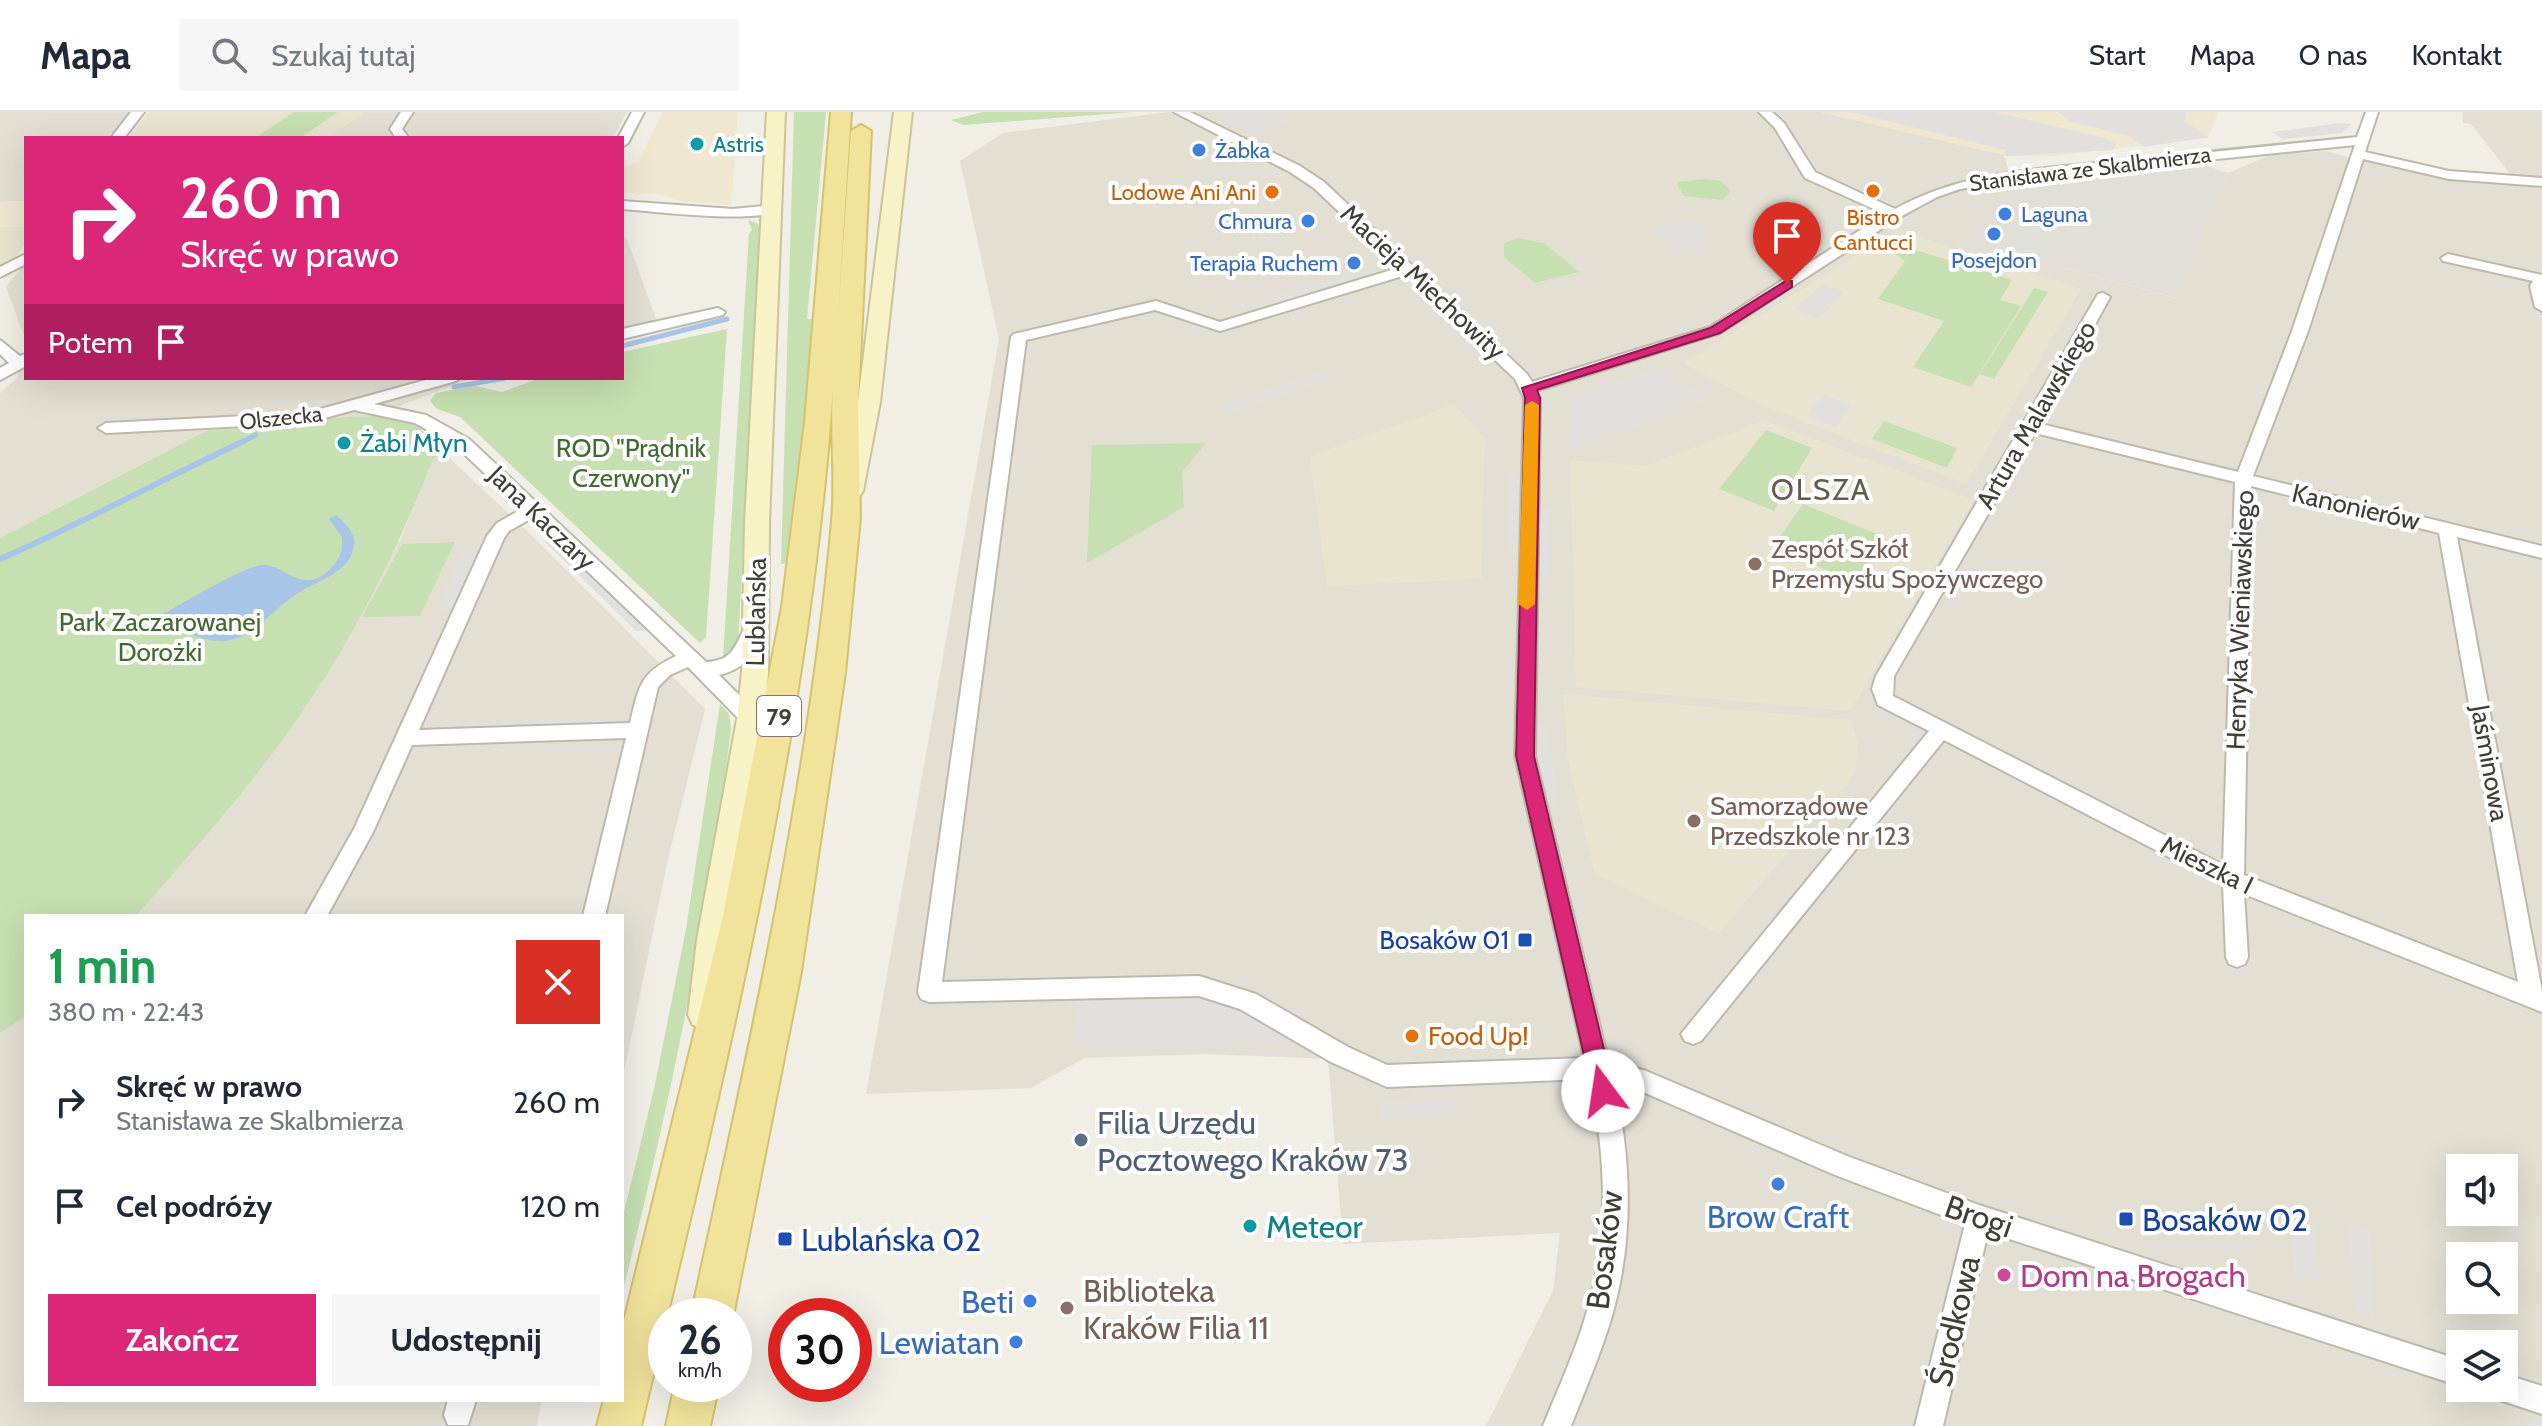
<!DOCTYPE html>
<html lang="pl">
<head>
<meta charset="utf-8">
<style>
  :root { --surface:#fff; --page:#f6f6f7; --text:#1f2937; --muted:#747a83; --line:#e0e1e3; --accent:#db2777 }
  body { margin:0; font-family:Cabin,sans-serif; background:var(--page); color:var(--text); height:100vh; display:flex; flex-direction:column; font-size:30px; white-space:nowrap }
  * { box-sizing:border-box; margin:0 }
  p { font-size:26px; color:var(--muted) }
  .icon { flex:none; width:44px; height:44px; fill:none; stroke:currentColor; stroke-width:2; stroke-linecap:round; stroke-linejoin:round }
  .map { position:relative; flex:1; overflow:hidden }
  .drawer { position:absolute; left:24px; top:802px; width:600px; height:488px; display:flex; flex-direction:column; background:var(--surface); border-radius:0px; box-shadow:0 8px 32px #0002 }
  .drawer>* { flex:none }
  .top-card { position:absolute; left:24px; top:24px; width:600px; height:244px; border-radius:0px; box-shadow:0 8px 32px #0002; background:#db2777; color:#fff; overflow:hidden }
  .buttons { position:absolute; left:2446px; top:1042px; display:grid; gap:16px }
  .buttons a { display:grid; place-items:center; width:72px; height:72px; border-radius:0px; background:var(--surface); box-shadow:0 8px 32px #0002; font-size:40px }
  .speed { position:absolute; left:648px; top:1186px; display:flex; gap:16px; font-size:40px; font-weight:700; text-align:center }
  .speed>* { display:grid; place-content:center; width:104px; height:104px; border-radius:50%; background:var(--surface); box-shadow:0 8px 32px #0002; line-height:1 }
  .speed small { font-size:20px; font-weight:400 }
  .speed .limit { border:12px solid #d22; background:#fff; color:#111 }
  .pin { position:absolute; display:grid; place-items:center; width:68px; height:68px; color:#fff; margin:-82px -34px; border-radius:50% 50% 50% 0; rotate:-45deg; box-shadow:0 0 8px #0007 }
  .pin .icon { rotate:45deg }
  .me { position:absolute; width:88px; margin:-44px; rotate:346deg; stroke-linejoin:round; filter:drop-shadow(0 0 6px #0008) }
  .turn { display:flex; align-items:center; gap:28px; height:168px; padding:0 24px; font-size:36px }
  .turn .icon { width:104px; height:104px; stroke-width:2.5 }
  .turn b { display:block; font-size:56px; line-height:68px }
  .then { display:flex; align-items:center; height:76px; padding:0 24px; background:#0003; gap:16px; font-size:30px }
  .round { display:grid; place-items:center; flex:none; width:84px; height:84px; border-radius:0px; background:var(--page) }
  .head { display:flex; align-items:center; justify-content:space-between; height:136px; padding:0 24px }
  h1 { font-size:48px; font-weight:800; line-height:60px; color:#1e9e55 }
  .primary-button { display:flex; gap:16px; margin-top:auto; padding:16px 24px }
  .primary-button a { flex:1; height:92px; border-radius:0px; background:var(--accent); color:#fff; font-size:32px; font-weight:800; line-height:92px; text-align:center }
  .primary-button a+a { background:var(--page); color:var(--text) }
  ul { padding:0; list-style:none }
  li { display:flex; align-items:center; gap:24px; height:104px; padding:0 24px }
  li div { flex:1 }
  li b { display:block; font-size:30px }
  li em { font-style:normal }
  header { display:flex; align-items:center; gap:48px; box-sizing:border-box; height:112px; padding:0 40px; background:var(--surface); border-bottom:2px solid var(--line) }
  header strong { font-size:38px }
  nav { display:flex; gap:44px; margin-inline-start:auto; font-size:28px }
  .search { width:560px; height:72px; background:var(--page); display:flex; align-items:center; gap:20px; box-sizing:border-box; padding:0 28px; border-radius:0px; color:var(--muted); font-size:30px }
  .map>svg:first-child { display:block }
</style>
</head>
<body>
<header>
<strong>Mapa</strong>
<div class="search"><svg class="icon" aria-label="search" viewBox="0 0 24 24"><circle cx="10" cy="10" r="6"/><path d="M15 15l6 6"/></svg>Szukaj tutaj</div>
<nav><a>Start</a><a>Mapa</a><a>O nas</a><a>Kontakt</a></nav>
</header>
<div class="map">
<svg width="2542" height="1314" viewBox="0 0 2542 1314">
  <rect width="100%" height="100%" fill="#f0eee5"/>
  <g fill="#e3e0d3" fill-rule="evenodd">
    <polygon points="0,0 131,0 109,26 26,26 26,89 0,90"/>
    <polygon points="364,0 627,0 613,26 326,26"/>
    <path d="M1169,0H1821L2004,43L2014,77L1957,136L2047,151L2176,186L2228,61L2270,43L2325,39L2368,50L2511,63L2471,12L2463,11V0H2542V1314H1486L1553,1179L1560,1121L1343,1132L1328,947L1207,942L1085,946L1031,976L866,982L999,227L960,49L1003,21ZM2460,1056H2504V1100H2460ZM2460,1144H2504V1188H2460ZM2460,1232H2504V1276H2460Z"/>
    <polygon points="622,125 627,127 660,218 622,227"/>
    <polygon points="26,150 26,229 6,175"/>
    <polygon points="26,236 26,266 473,266 373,304 330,306 266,316 208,318 0,426 0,281 17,266"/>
    <polygon points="440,340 443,340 521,413 705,597 668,747 622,970 622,804 136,804 263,654 310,589 401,426 433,347"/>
    <polygon points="26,904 26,1288 542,1288 537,1314 0,1314 0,921"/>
  </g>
  <g fill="#f0e7d1">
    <polygon points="663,0 738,0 731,93 685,90 658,82 622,81 622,55 638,50"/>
    <polygon points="1821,0 2218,0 2208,26 2051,44 2007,44"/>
    <polygon points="26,89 26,115 0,115 0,90"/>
  </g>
  <polygon fill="#e2dfd9" points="2199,51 2228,61 2177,186 2047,151 2040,162 1957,135 2014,77 2068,63"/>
  <g fill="#e8e4d0">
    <polygon points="149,0 364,0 326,26 127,26"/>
    <polygon points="0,115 26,115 26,131 13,148 0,155"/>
    <polygon points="1897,118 2081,177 1966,372 1758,292 1684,251"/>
    <polygon points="1454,292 1485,326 1481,467 1327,474 1310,344"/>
    <polygon points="1764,308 1974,388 1850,599 1576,575 1570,348 1646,354"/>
    <polygon points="1563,582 1850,608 1858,629 1855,658 1848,672 1833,690 1824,691 1791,727 1792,736 1718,821 1595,763 1568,649"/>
  </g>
  <g fill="#c6e0b1">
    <polygon points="294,0 338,0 300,26 255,26"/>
    <path d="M794,0H826L807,207H813C807,289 799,370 788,451L781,452Z"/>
    <polygon points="983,0 1133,0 963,13 951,8"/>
    <polygon points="1705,67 1721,69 1731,79 1722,88 1684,84 1677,73 1678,70"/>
    <polygon points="748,108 758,112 760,117 738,533 723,546 749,122 752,118"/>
    <polygon points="1518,126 1544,131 1579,160 1535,171 1504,145 1504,131"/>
    <polygon points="1897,135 1906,135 2012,168 2000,188 2021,194 1971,275 1913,255 1944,209 1878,187 1905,149 1894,141"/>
    <polygon points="2034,176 2048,180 1994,267 1980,262"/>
    <polygon points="727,217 706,525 700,531 460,305 437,297 430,289 436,281 475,274 502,280 540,266 622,266 622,240"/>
    <path d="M373,304C387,306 409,305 419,315C427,323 434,332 443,340L433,347C391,456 334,564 262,655C222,707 179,755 136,804H26V904L0,921V426L208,318L266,316L330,306Z"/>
    <polygon points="1884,309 1957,336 1947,356 1872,327"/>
    <polygon points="1766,318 1812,336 1774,399 1719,377"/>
    <polygon points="1206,331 1182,360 1184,395 1087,451 1092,333"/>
    <polygon points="1803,392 1887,426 1853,469 1772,435"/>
    <polygon points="455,430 420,504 362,505 402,432"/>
    <path d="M720,592L729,602L731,617C708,809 669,996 622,1182V1108L654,977L686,817Z"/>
  </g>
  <g fill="#e1e0dc">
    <polygon points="1215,0 1280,0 1290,6 1260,23 1253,23"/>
    <polygon points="1851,0 1994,0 2105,26 2116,32 2113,38 2007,44 2004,43 2006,38"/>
    <polygon points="2059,0 2183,0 2187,1 2184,9 2208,25 2144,35 2129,24 2069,9"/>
    <polygon points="2340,11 2351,12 2342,21 2283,27 2272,20"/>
    <polygon points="1688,106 1707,116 1699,121 1709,127 1689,139 1651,119 1670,108 1678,112"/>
    <polygon points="1371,156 1377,161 1253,198 1248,193"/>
    <polygon points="1822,173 1844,180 1819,207 1794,198"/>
    <polygon points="1659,258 1707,287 1580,335 1569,335 1569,285"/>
    <polygon points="1326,259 1332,266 1227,301 1220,293"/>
    <polygon points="1823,282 1852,293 1836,315 1807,304"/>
    <polygon points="1518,357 1516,443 1507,435 1509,362"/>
    <polygon points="1538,390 1549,399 1550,464 1538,472"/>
    <polygon points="548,422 648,519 636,519 545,430"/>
    <polygon points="482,435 454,497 436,498 465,436"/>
    <polygon points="600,607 598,614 442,618 444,612"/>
    <polygon points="1538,609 1547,617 1558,687 1551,696 1541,652"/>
    <polygon points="1075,883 1220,883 1296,922 1287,933 1073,936"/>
    <polygon points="1462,987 1448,1003 1380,1008 1379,991"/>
    <polygon points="2292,1111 2316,1113 2320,1170 2295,1161"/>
    <polygon points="2349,1113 2369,1120 2375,1210 2354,1197"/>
  </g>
  <path fill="#a7c5e7" d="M337,403C344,411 357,422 354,434C349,461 319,468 300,480C274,495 255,526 224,529C209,531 175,516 159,511L163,502C192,486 222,467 253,455C284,443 299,491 333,454C341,445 343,436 342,425L329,407Z"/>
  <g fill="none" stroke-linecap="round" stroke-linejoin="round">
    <g stroke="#a7c5e7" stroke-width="5">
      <polyline points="622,234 727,207"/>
      <polyline points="454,275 505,266"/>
      <polyline points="240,331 256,323"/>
    </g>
    <path stroke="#a7c5e7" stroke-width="6" d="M0,447C83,411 163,367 244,329"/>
    <g stroke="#bdb9ab" stroke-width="4">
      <g id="minor">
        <polygon points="131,0 144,0 124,26 111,26"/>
        <polygon points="401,0 413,0 402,17 409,26 396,26 390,17"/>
        <polygon points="632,0 644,0 628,31 622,35 622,26 618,26"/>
        <path d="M1174,0H1190L1300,54L1324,70L1527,262L1532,270L1710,215L1885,102L1805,66L1775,16L1759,0H1772L1784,11L1815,60L1895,97C1968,57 2045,57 2126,48C2203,41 2280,33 2357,25L2366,0H2378L2365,40L2449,59L2542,66V74L2449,67L2363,47L2308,219L2253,364L2542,434V446L2457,425L2542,879V900L2244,782L2248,845L2245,852L2237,855L2229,852L2226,845L2223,773L1944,628L1701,929L1693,932L1685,929L1681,922L1929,619L1878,593L1872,577L1876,564L2098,182L2103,181L2110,185L2041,312L2238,360L2292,219L2355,33L2031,66L1960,77L1937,85L1900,105L1720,221L1536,279L1540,286L1535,644L1608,948L1646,959L1847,1044L1979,1093L2460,1248V1274L1988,1120L1943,1314H1915L1965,1112L1835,1063L1636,977L1614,971C1630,1038 1633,1113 1618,1180C1608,1226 1588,1270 1571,1314H1543C1561,1270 1581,1227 1592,1181C1609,1112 1605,1036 1589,967L1387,975L1331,950L1240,897L1199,884L929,890L921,887L918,880L1011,225L1014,222L1156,189L1220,210L1398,156L1314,76L1290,60ZM1406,163L1515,267L1524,286L1515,644L1584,946L1387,953L1348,935L1256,882L1199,864L942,870L1026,228L1155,198L1220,219ZM2035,321L2235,370L2223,753L1893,584L1894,564ZM2251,374L2439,421L2518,870L2244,763Z"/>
        <path d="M622,89L733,97L773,93L780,97C758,113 653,99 622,97Z"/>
        <polygon points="26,142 26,152 0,165 0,155"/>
        <polygon points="2448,142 2542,163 2542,199 2535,195 2530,174 2533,169 2443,149 2441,146"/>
        <polygon points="718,196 725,200 723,203 622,227 622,217"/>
        <polygon points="0,228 20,244 26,242 26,254 0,268 0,256 9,251 0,242"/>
        <path d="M433,266H459L456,269L374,292L426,303L469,327L706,550C731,549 734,537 744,517L751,515L760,522C752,545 744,557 719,563L758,602L761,607L758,612H744L688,555L670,563L658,575L605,804H583L626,626L412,633L373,720L327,804H305L354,717L487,424L497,411L522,397L457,335L415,311L354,298L306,311L106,321L98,316L106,311L306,301ZM532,406L676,544C640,561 639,574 630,611L419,618L504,426L509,419Z"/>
        <polygon points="2504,1262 2542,1274 2542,1302 2494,1286 2490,1276 2504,1276"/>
        <polygon points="448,1288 476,1288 468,1313 448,1313 444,1303"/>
      </g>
    </g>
    <g stroke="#cbc399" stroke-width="4">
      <g id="secondary">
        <polygon points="767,0 785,0 769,411 768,560 765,607 727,828 720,903 715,913 704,917 693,913 688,903 697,828 737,607 742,560 745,411"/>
        <polygon points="894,0 912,0 880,290 863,379 859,385 843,385 839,379 858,290"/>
      </g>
    </g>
    <g stroke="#d5c26d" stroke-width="4">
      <g id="primary">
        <path d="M831,0H851L838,205L851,19L861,13L871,19L858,291L860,406L845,561L801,860L733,1204H691C748,941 808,678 832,409C836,365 830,320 833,276C808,628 722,973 641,1314H597L604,1288H622V1217L723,804L782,495L805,310Z"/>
        <polygon points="675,1272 719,1272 710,1314 666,1314"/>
      </g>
    </g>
    <use href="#minor" fill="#fff" fill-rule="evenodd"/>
    <use href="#secondary" fill="#f8f2c7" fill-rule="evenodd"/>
    <use href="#primary" fill="#f2e39b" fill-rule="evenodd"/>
  </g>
  <polygon fill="#db2777" stroke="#8e194d" stroke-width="2" points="1787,168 1792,169 1792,175 1720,221 1537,278 1540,286 1534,644 1614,979 1611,986 1603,989 1595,986 1592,979 1516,644 1525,286 1522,276 1710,216"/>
  <polygon fill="#f59e0b" points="1532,289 1539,293 1535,492 1527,498 1518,492 1525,293"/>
  <g fill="#0f9aa8" stroke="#fff" stroke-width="3">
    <circle cx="697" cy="32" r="8"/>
    <circle cx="344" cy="331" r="8"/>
    <circle cx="1250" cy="1114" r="8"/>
  </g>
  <g fill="#3f7fe0" stroke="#fff" stroke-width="3">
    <circle cx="1199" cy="38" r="8"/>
    <circle cx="2005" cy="102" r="8"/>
    <circle cx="1308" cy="109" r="8"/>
    <circle cx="1994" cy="122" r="8"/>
    <circle cx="1354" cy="151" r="8"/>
    <circle cx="1778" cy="1072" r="8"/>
    <circle cx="1030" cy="1189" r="8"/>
    <circle cx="1016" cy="1230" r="8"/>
  </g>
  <g fill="#e8710a" stroke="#fff" stroke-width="3">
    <circle cx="1873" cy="79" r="8"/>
    <circle cx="1272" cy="80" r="8"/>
    <circle cx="1412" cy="924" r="8"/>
  </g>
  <g fill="#8d6e63" stroke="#fff" stroke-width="3">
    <circle cx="1755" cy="452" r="8"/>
    <circle cx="1694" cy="709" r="8"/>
    <circle cx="1067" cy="1196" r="8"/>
  </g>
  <g fill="#1a4fb4" stroke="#fff" stroke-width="3">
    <rect x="1517" y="820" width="16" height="16" rx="4"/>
    <rect x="2118" y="1099" width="16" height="16" rx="4"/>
    <rect x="777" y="1119" width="16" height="16" rx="4"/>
  </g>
  <circle fill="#5c6f8a" stroke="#fff" stroke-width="3" cx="1081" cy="1028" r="8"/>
  <circle fill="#d1479c" stroke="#fff" stroke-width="3" cx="2004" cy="1163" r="8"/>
  <g text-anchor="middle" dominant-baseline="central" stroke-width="8" stroke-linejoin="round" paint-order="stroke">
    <g font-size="22" fill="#0d838f" stroke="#fff" text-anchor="start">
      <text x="713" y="32">Astris</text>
    </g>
    <g font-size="22" fill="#366cbe" stroke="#fff" text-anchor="start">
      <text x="1215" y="38">Żabka</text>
      <text x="2021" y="102">Laguna</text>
      <text x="1292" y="109" text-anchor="end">Chmura</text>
      <text x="1994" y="148" text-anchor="middle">Posejdon</text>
      <text x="1338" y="151" text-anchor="end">Terapia Ruchem</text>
    </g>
    <g font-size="22" fill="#423e35" stroke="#fff">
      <text transform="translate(2090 57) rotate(-7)">Stanisława ze Skalbmierza</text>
      <text transform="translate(281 306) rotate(-6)">Olszecka</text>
    </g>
    <g font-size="22" fill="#c56008" stroke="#fff" text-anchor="end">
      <text x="1256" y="80">Lodowe Ani Ani</text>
      <text x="1873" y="105" text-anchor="middle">Bistro<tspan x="1873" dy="25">Cantucci</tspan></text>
    </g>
    <rect fill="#fff" stroke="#7b7872" stroke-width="2" x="757" y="584" width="44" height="40" rx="6"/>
    <g font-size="24" font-weight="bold" fill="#423e35">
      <text x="779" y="604">79</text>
    </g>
    <g font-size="26" fill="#423e35" stroke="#fff">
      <text transform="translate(1423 170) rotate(43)">Macieja Miechowity</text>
      <text transform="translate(2036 303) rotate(-60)">Artura Malawskiego</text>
      <text transform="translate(2356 395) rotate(13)">Kanonierów</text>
      <text transform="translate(542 406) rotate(44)">Jana Kaczary</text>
      <text transform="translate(756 500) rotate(-89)">Lublańska</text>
      <text transform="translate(2240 508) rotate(-88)">Henryka Wieniawskiego</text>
      <text transform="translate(2490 651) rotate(80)">Jaśminowa</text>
      <text transform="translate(2207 753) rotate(26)">Mieszka I</text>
    </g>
    <g font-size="26" fill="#0d838f" stroke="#fff" text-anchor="start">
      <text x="360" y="331">Żabi Młyn</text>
    </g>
    <g font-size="26" fill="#406c2f" stroke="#fff">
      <text x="631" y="336">ROD "Prądnik<tspan x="631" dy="30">Czerwony"</tspan></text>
      <text x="160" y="510">Park Zaczarowanej<tspan x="160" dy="30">Dorożki</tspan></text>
    </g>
    <g font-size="26" fill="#785e54" stroke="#fff" text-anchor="start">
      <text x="1771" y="437">Zespół Szkół<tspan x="1771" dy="30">Przemysłu Spożywczego</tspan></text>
      <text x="1710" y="694">Samorządowe<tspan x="1710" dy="30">Przedszkole nr 123</tspan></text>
    </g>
    <g font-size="26" fill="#164399" stroke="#fff" text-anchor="end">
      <text x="1509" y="828">Bosaków 01</text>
    </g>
    <g font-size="26" fill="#c56008" stroke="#fff" text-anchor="start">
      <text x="1428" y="924">Food Up!</text>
    </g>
    <g font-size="30" letter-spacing="2" fill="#635d4d" stroke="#fff">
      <text x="1821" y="377">OLSZA</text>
    </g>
    <g font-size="32" fill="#4e5e75" stroke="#fff" text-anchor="start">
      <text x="1097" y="1010">Filia Urzędu<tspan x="1097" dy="37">Pocztowego Kraków 73</tspan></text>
    </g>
    <g font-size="32" fill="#366cbe" stroke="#fff" text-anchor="end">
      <text x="1778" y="1104" text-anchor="middle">Brow Craft</text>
      <text x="1014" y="1189">Beti</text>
      <text x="1000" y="1230">Lewiatan</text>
    </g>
    <g font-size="32" fill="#423e35" stroke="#fff">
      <text transform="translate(1979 1104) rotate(19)">Brogi</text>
      <text transform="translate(1604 1138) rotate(-83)">Bosaków</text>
      <text transform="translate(1954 1209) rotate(-77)">Środkowa</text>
    </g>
    <g font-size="32" fill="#164399" stroke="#fff" text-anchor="start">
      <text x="2142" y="1107">Bosaków 02</text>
      <text x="801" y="1127">Lublańska 02</text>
    </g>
    <g font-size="32" fill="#0d838f" stroke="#fff" text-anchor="start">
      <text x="1266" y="1114">Meteor</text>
    </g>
    <g font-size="32" fill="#b23c85" stroke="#fff" text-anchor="start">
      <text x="2020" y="1163">Dom na Brogach</text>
    </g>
    <g font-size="32" fill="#785e54" stroke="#fff" text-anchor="start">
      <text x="1083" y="1178">Biblioteka<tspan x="1083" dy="37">Kraków Filia 11</tspan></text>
    </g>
  </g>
</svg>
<div class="buttons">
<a><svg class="icon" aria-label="sound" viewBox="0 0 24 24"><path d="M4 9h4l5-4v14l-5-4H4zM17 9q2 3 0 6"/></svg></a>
<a><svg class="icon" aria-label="search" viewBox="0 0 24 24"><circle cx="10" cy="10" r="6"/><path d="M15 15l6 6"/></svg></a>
<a><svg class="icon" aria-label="layers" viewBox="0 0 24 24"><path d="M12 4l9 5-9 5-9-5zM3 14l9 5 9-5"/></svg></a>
</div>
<div class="speed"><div>26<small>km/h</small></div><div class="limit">30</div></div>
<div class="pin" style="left:1787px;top:172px;background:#d93025"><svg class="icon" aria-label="arrive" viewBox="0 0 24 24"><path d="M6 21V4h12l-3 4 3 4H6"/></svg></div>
<svg class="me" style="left:1603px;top:979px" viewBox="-20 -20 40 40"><circle r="19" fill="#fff"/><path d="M0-13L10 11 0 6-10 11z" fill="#db2777"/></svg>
<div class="top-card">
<div class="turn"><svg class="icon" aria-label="right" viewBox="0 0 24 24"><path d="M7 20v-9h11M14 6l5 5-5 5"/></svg><div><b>260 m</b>Skręć w prawo</div></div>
<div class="then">Potem<svg class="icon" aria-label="arrive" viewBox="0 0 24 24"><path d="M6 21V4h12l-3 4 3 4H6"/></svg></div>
</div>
<section class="drawer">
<div class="head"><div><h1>1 min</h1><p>380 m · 22:43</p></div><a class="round" style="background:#d93025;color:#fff"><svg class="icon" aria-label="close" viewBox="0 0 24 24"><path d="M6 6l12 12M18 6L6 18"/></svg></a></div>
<ul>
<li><svg class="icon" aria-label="right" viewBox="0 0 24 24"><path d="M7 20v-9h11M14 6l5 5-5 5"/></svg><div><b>Skręć w prawo</b><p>Stanisława ze Skalbmierza</p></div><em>260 m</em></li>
<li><svg class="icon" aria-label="arrive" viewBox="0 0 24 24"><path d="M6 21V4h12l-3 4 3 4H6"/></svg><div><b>Cel podróży</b></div><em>120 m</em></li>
</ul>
<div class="primary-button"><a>Zakończ</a><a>Udostępnij</a></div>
</section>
</div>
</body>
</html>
